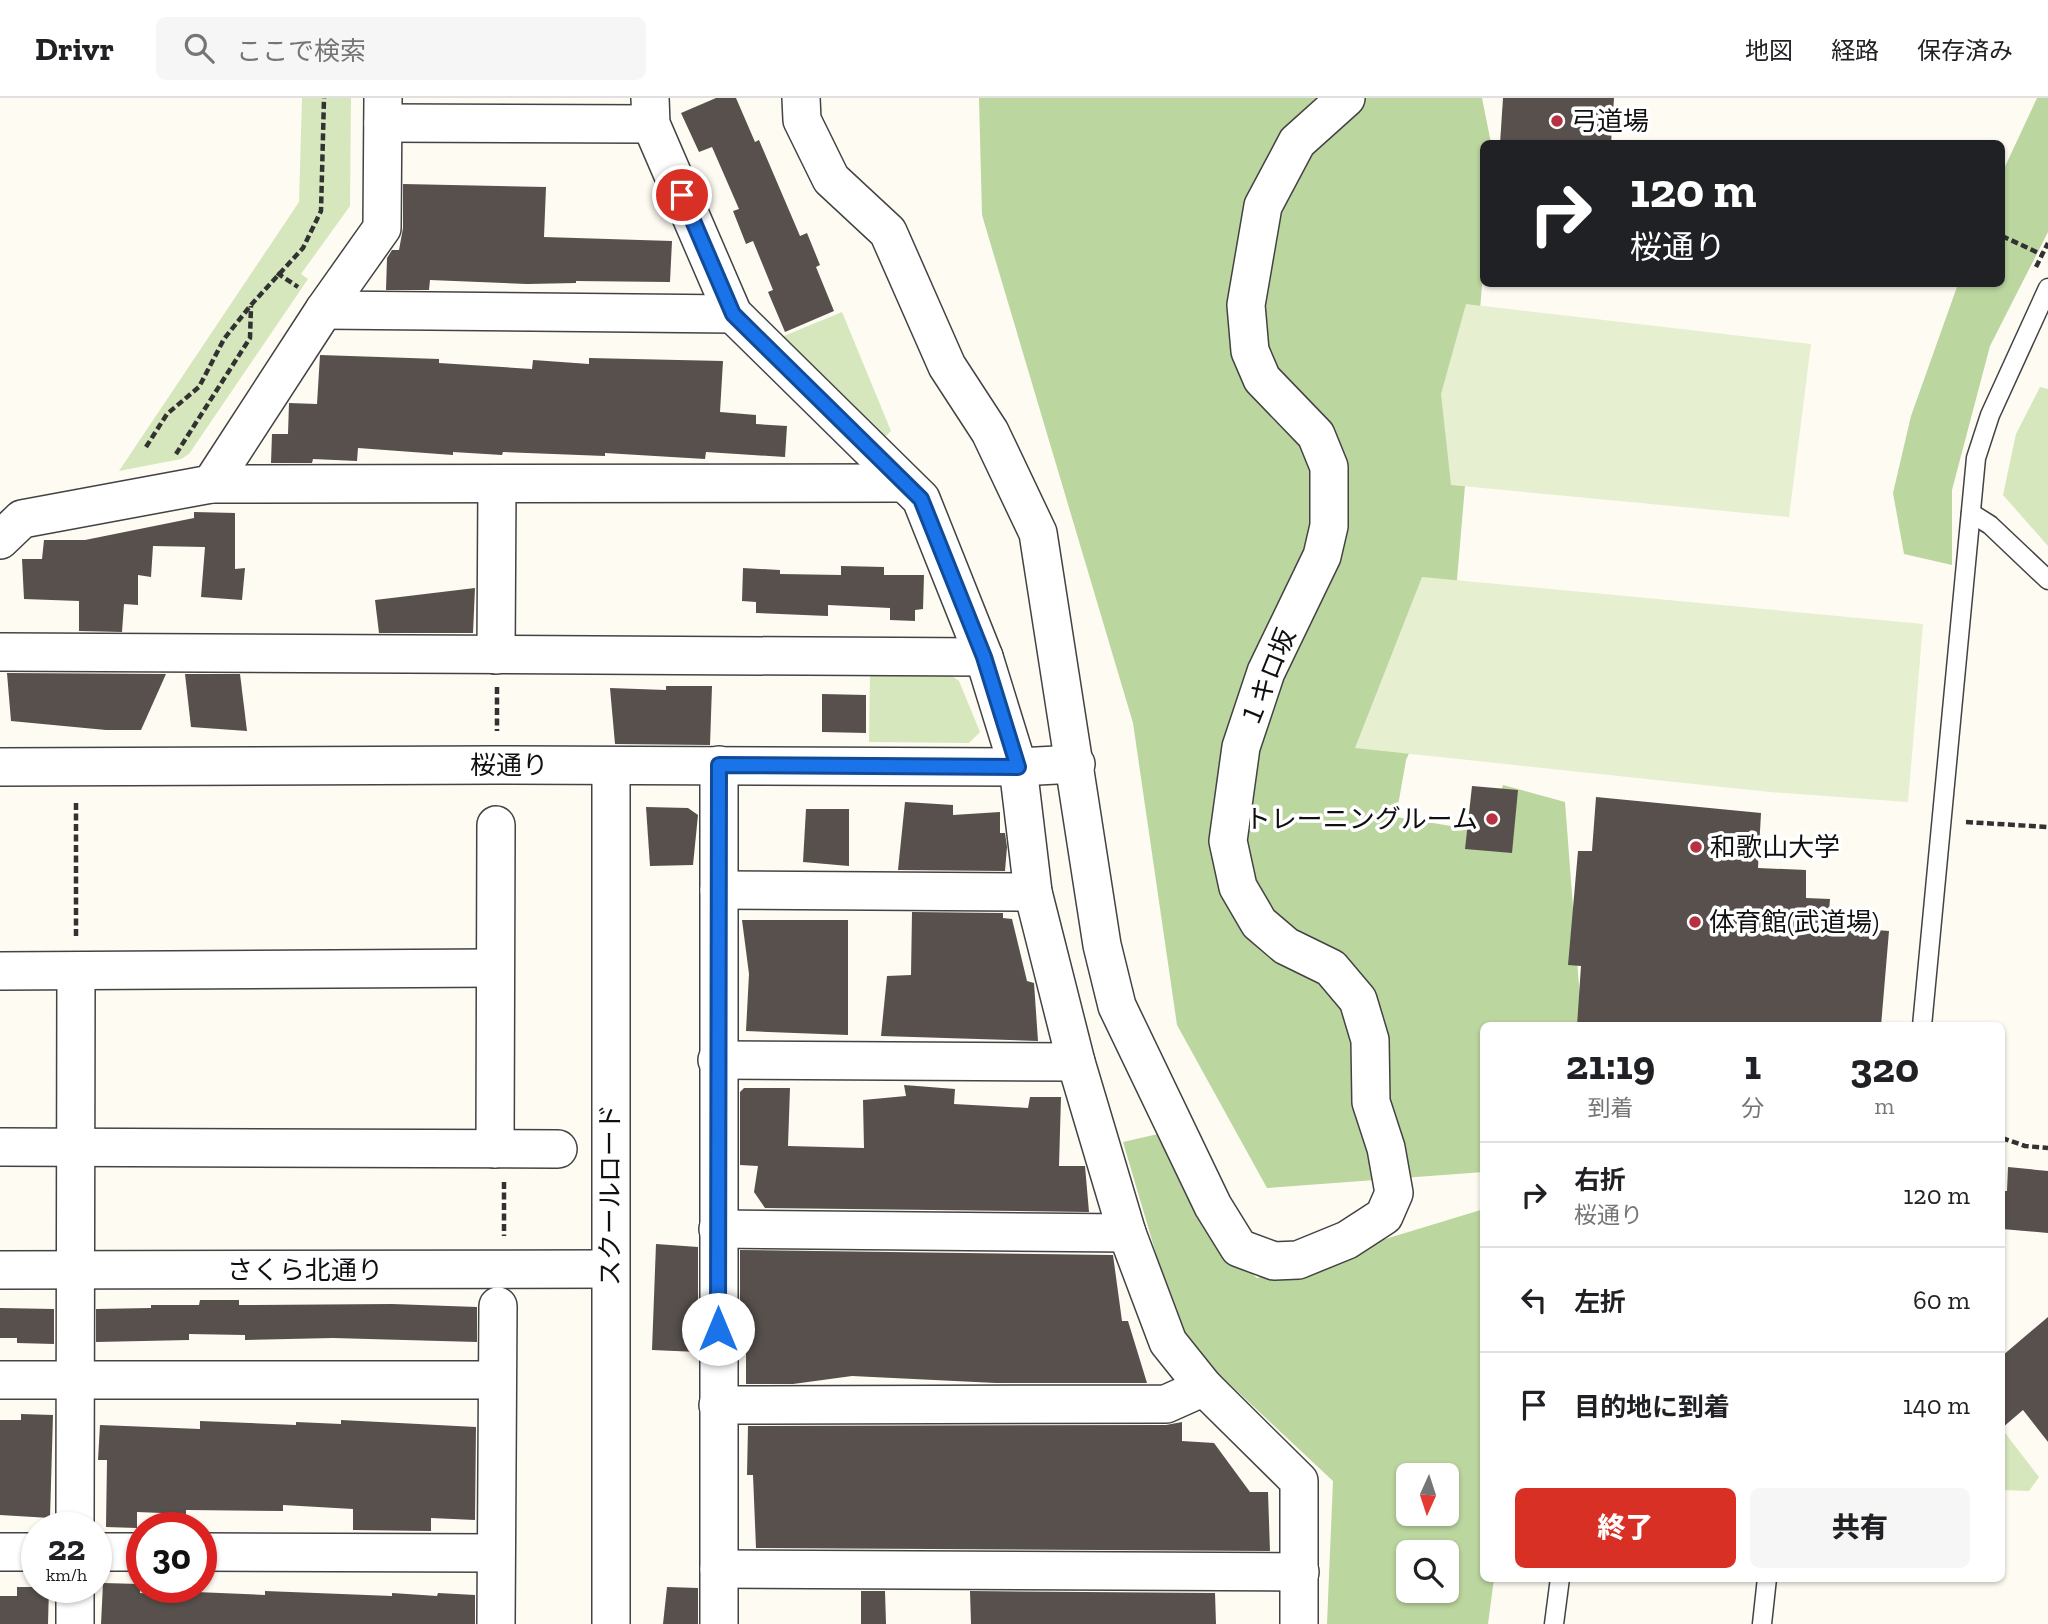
<!DOCTYPE html>
<html lang="ja">
<head>
<meta charset="utf-8">
<style>
  :root { --surface:#fff; --page:#f6f6f6; --text:#202124; --muted:#757577; --line:#e0e0e0; --accent:#d93025 }
  body { margin:0; font-family:"Zilla Slab","Noto Sans JP",serif; background:var(--page); color:var(--text); height:100vh; display:flex; flex-direction:column; font-size:26px; white-space:nowrap }
  * { box-sizing:border-box; margin:0 }
  p { font-size:23px; color:var(--muted) }
  .icon { flex:none; width:38px; height:38px; fill:none; stroke:currentColor; stroke-width:2; stroke-linecap:round; stroke-linejoin:round }
  .map { position:relative; flex:1; overflow:hidden }
  .side { position:absolute; left:1480px; top:924px; width:525px; height:560px; display:flex; flex-direction:column; background:var(--surface); border-radius:10px; box-shadow:0 2px 5px #0004 }
  .side>* { flex:none }
  .hud { position:absolute; left:1480px; top:42px; width:525px; height:147px; border-radius:10px; box-shadow:0 2px 5px #0004; background:#202124; color:#fff; overflow:hidden }
  .needle { width:46px; rotate:183deg }
  .fabs { position:absolute; left:1396px; top:1365px; display:grid; gap:14px }
  .fabs a { display:grid; place-items:center; width:63px; height:63px; border-radius:10px; background:var(--surface); box-shadow:0 2px 5px #0004; font-size:35px }
  .speed { position:absolute; left:21px; top:1414px; display:flex; gap:14px; font-size:35px; font-weight:700; text-align:center }
  .speed>* { display:grid; place-content:center; width:91px; height:91px; border-radius:50%; background:var(--surface); box-shadow:0 2px 5px #0004; line-height:1 }
  .speed small { font-size:18px; font-weight:400 }
  .speed .limit { border:10px solid #d22; background:#fff; color:#111 }
  .pin { position:absolute; display:grid; place-items:center; width:60px; height:60px; color:#fff; margin:-30px; border:4px solid #fff; border-radius:50%; box-shadow:0 2px 7px #0007 }
  .me { position:absolute; width:77px; margin:-38px; rotate:0deg; stroke-linejoin:round; filter:drop-shadow(0 0 5px #0008) }
  .turn { display:flex; align-items:center; gap:24px; height:147px; padding:0 35px; font-size:32px }
  .turn .icon { width:91px; height:91px; stroke-width:2.5 }
  .turn b { display:block; font-size:49px; line-height:60px }
  .eta { display:flex; justify-content:space-evenly; align-items:center; height:119px; text-align:center }
  .eta b { font-size:42px; font-weight:800; line-height:49px }
  .action { display:flex; gap:14px; margin-top:auto; padding:14px 35px }
  .action a { flex:1; height:80px; border-radius:10px; background:var(--accent); color:#fff; font-size:28px; font-weight:800; line-height:80px; text-align:center }
  .action a+a { background:var(--page); color:var(--text) }
  ul { padding:0; list-style:none }
  li { display:flex; align-items:center; gap:21px; height:105px; padding:0 35px; border-top:2px solid var(--line) }
  li div { flex:1 }
  li b { display:block; font-size:26px }
  li em { font-style:normal }
  header { display:flex; align-items:center; gap:42px; box-sizing:border-box; height:98px; padding:0 35px; background:var(--surface); border-bottom:2px solid var(--line) }
  header strong { font-size:33px }
  nav { display:flex; gap:38px; margin-inline-start:auto; font-size:24px }
  .search { width:490px; height:63px; background:var(--page); display:flex; align-items:center; gap:18px; box-sizing:border-box; padding:0 24px; border-radius:10px; color:var(--muted); font-size:26px }
  .map>svg:first-child { display:block }
</style>
</head>
<body>
<header>
<strong>Drivr</strong>
<div class="search"><svg class="icon" aria-label="search" viewBox="0 0 24 24"><circle cx="10" cy="10" r="6"/><path d="M15 15l6 6"/></svg>ここで検索</div>
<nav><a>地図</a><a>経路</a><a>保存済み</a></nav>
</header>
<div class="map">
<svg width="2048" height="1526" viewBox="0 0 2048 1526">
  <rect width="100%" height="100%" fill="#fefbf3"/>
  <g fill="#d6e7be">
    <polygon points="302,0 351,0 350,108 301,176 308,181 189,356 181,361 119,373 299,104"/>
    <polygon points="842,214 891,333 882,342 779,240"/>
    <polygon points="2040,289 2048,291 2048,448 2003,397 2016,336"/>
    <polygon points="870,574 948,575 959,583 980,634 969,645 869,644"/>
    <polygon points="2002,1331 2039,1379 2029,1393 2002,1392"/>
  </g>
  <g fill="#bcd69f" fill-rule="evenodd">
    <polygon points="979,0 1482,0 1491,45 1484,46 1484,164 1450,564 1406,662 1396,719 1488,734 1503,687 1565,704 1582,927 1484,928 1484,1074 1267,1090 1177,927 1133,625 982,117"/>
    <polygon points="2037,0 2048,0 2048,134 1990,248 1952,392 1952,467 1904,456 1893,395 1911,318 1958,186 2002,186 2002,75"/>
    <path d="M1158,1036L1226,1153L1257,1180L1484,1111V1480L1494,1481L1488,1526H1327L1333,1383L1207,1265L1177,1227L1123,1044ZM1409,1377H1447V1416H1409ZM1409,1454H1447V1493H1409Z"/>
  </g>
  <g fill="#e6efcf">
    <polygon points="1466,206 1811,246 1789,419 1451,387 1441,296"/>
    <polygon points="1422,479 1923,526 1908,704 1770,694 1355,650"/>
  </g>
  <g fill="#57504d">
    <polygon points="716,0 736,0 755,44 759,42 800,138 807,135 820,167 816,169 834,213 785,234 768,194 773,192 753,143 746,146 733,113 739,111 712,49 699,54 681,15"/>
    <polygon points="1503,0 1614,0 1611,46 1500,46"/>
    <polygon points="403,86 546,89 544,139 672,143 670,184 576,183 576,185 527,186 430,182 429,192 386,192 387,160 392,152 399,152 403,130"/>
    <polygon points="320,257 439,261 439,265 532,271 533,262 589,266 589,260 723,263 720,314 756,317 756,326 787,328 785,359 706,354 705,361 605,355 605,358 503,354 502,357 453,354 453,357 358,350 357,363 313,361 312,365 271,365 272,336 288,336 289,305 317,306"/>
    <polygon points="194,414 235,415 235,471 245,470 242,502 201,499 205,449 153,448 151,479 138,477 138,507 124,506 122,534 79,533 79,503 24,501 22,461 42,461 44,442 85,442 194,420"/>
    <polygon points="841,468 884,469 884,477 924,477 923,511 915,512 915,523 890,522 890,510 828,507 828,518 756,515 756,504 742,503 743,470 780,472 780,476 841,477"/>
    <polygon points="475,490 473,535 379,535 375,502"/>
    <polygon points="7,575 166,576 141,632 106,632 11,623"/>
    <polygon points="185,576 240,576 247,633 191,629"/>
    <polygon points="666,588 712,588 710,647 615,646 610,590 666,592"/>
    <polygon points="822,596 866,597 866,635 822,634"/>
    <polygon points="1472,688 1518,692 1512,755 1465,751"/>
    <polygon points="1596,699 1761,715 1758,770 1806,772 1806,800 1830,801 1828,828 1889,833 1881,928 1577,928 1581,868 1568,867 1578,753 1592,753"/>
    <polygon points="905,704 953,707 953,717 1000,714 1000,735 1005,735 1007,749 1005,773 898,772"/>
    <polygon points="646,709 688,710 698,717 693,767 650,768"/>
    <polygon points="806,711 849,711 849,768 803,764"/>
    <polygon points="912,814 1003,815 1003,820 1012,821 1027,883 1034,885 1038,943 881,938 887,878 911,877"/>
    <polygon points="742,822 848,822 848,937 746,933 749,876"/>
    <polygon points="904,987 955,991 954,1006 1028,1010 1030,999 1061,999 1059,1068 1085,1068 1089,1114 765,1110 754,1094 758,1068 740,1067 740,994 744,990 790,990 788,1048 864,1050 863,1002 906,998"/>
    <polygon points="2008,1069 2048,1073 2048,1135 2002,1131 2002,1093 2007,1093"/>
    <polygon points="656,1146 698,1149 698,1254 652,1252"/>
    <polygon points="740,1152 1113,1157 1122,1223 1128,1223 1147,1285 996,1285 852,1278 793,1286 746,1286 746,1256 740,1255"/>
    <polygon points="200,1202 239,1202 239,1207 392,1206 477,1209 477,1244 333,1240 245,1242 245,1237 189,1236 189,1242 96,1244 96,1211 151,1210 151,1207 199,1207"/>
    <polygon points="0,1210 54,1211 54,1246 17,1245 17,1240 0,1240"/>
    <polygon points="2048,1219 2048,1344 2023,1312 2002,1330 2002,1258"/>
    <polygon points="21,1316 53,1317 50,1420 0,1417 0,1322 21,1322"/>
    <polygon points="341,1322 476,1329 475,1422 431,1420 431,1433 353,1432 353,1411 283,1407 283,1413 186,1412 186,1416 137,1414 137,1430 106,1429 107,1362 98,1362 100,1327 200,1331 200,1323 296,1327 296,1324 341,1326"/>
    <polygon points="1182,1324 1182,1343 1214,1345 1250,1394 1268,1394 1270,1453 756,1450 753,1377 747,1377 748,1328 1166,1327"/>
    <polygon points="103,1485 140,1486 140,1495 196,1498 196,1494 265,1497 265,1493 392,1498 392,1495 437,1498 438,1495 475,1497 475,1526 101,1526"/>
    <polygon points="17,1489 49,1489 48,1526 0,1526 0,1498 17,1498"/>
    <polygon points="667,1489 698,1490 698,1526 663,1526"/>
    <polygon points="861,1493 885,1493 886,1526 861,1526"/>
    <polygon points="970,1493 1215,1495 1216,1526 971,1526"/>
  </g>
  <g fill="none" stroke-linecap="round" stroke-linejoin="round">
    <g stroke="#434343" stroke-width="21">
      <g id="lane">
        <polyline points="1971,415 1990,427 2048,482"/>
        <polyline points="1922,928 1976,360 1990,317 2048,190"/>
        <polyline points="1554,1526 1560,1480"/>
        <polyline points="1762,1526 1767,1480"/>
      </g>
    </g>
    <g stroke="#434343" stroke-width="40">
      <g id="street">
        <polyline points="650,0 651,26 733,216 921,401 984,559 1018,669 1033,794 1076,964 1127,1135 1168,1244 1204,1289 1299,1383 1299,1526"/>
        <polyline points="801,0 802,22 831,81 888,134 947,268 990,334 1038,435 1102,847 1117,908 1213,1108 1239,1150 1274,1163 1298,1162 1347,1142 1384,1118 1394,1095 1386,1050 1371,1004 1370,942 1358,902 1331,870 1286,848 1259,825 1238,789 1228,743 1241,649 1266,574 1322,458 1329,428 1329,369 1316,337 1262,281 1250,253 1246,207 1263,108 1297,44 1346,0"/>
        <polyline points="383,25 651,26"/>
        <polyline points="324,212 733,216"/>
        <polyline points="211,386 904,385"/>
        <polyline points="0,442 22,421 211,386 324,212 382,130 383,0"/>
        <polyline points="0,554 984,559"/>
        <polyline points="496,557 497,387"/>
        <polyline points="719,667 719,1526"/>
        <polyline points="0,669 497,667 1018,669 1076,666"/>
        <polyline points="719,792 1033,794"/>
        <polyline points="0,873 494,870"/>
        <polyline points="717,962 1076,964"/>
        <polyline points="0,1049 558,1051"/>
        <polyline points="495,1051 496,727"/>
        <polyline points="718,1131 1127,1135"/>
        <polyline points="0,1172 610,1171"/>
        <polyline points="0,1282 497,1282"/>
        <polyline points="718,1307 1166,1306 1204,1289"/>
        <polyline points="75,1430 76,873"/>
        <polyline points="0,1454 37,1454"/>
        <polyline points="96,1454 142,1454"/>
        <polyline points="201,1454 496,1455"/>
        <polyline points="719,1471 1300,1474"/>
        <polyline points="75,1526 75,1489"/>
        <polyline points="496,1526 498,1208"/>
        <polyline points="611,1526 611,668"/>
      </g>
    </g>
    <g stroke="#323232" stroke-width="4.5" stroke-dasharray="7 3.5" stroke-linecap="butt">
      <polyline points="2002,138 2043,157"/>
      <polyline points="2036,169 2048,145"/>
      <polyline points="277,175 298,189"/>
      <polyline points="146,349 167,316 199,289 224,241 251,207 303,150 321,113 324,0"/>
      <polyline points="176,356 250,240 251,208"/>
      <polyline points="497,589 497,633"/>
      <polyline points="1966,724 2048,729"/>
      <polyline points="76,838 76,703"/>
      <polyline points="2002,1040 2025,1048 2048,1050"/>
      <polyline points="504,1084 504,1138"/>
    </g>
    <use href="#lane" stroke="#fff" stroke-width="18"/>
    <use href="#street" stroke="#fff" stroke-width="37"/>
  </g>
  <g fill="none" stroke-linecap="round" stroke-linejoin="round">
    <g stroke="#114b97" stroke-width="18">
      <polyline id="route" points="682,97 733,216 921,401 984,559 1018,669 719,667 718,1231"/>
    </g>
    <use href="#route" stroke="#1a73e8" stroke-width="12"/>
  </g>
  <g fill="#b63142" stroke="#fff" stroke-width="2.5">
    <circle cx="1557" cy="23" r="7"/>
    <circle cx="1492" cy="721" r="7"/>
    <circle cx="1696" cy="749" r="7"/>
    <circle cx="1695" cy="824" r="7"/>
  </g>
  <g text-anchor="middle" dominant-baseline="central" stroke-width="7" stroke-linejoin="round" paint-order="stroke">
    <g font-size="26" fill="#101010" stroke="#fff" text-anchor="start">
      <text x="1571" y="23">弓道場</text>
      <text x="1478" y="721" text-anchor="end">トレーニングルーム</text>
      <text x="1710" y="749">和歌山大学</text>
      <text x="1709" y="824">体育館(武道場)</text>
    </g>
    <g font-size="26" fill="#101010" stroke="#fff">
      <text transform="translate(1268 580) rotate(-68)">１キロ坂</text>
      <text x="509" y="667">桜通り</text>
      <text transform="translate(610 1097) rotate(-90)">スクールロード</text>
      <text x="305" y="1172">さくら北通り</text>
    </g>
  </g>
</svg>
<div class="fabs">
<a><svg class="needle" viewBox="-14 -14 28 28"><path d="M0-13l5 13h-10z" fill="#e53935"/><path d="M0 13l5-13h-10z" fill="#757577"/></svg></a>
<a><svg class="icon" aria-label="search" viewBox="0 0 24 24"><circle cx="10" cy="10" r="6"/><path d="M15 15l6 6"/></svg></a>
</div>
<div class="speed"><div>22<small>km/h</small></div><div class="limit">30</div></div>
<div class="pin" style="left:682px;top:97px;background:#d93025"><svg class="icon" aria-label="arrive" viewBox="0 0 24 24"><path d="M6 21V4h12l-3 4 3 4H6"/></svg></div>
<svg class="me" style="left:718px;top:1231px" viewBox="-20 -20 40 40"><circle r="19" fill="#fff"/><path d="M0-13L10 11 0 6-10 11z" fill="#1a73e8"/></svg>
<div class="hud">
<div class="turn"><svg class="icon" aria-label="right" viewBox="0 0 24 24"><path d="M7 20v-9h11M14 6l5 5-5 5"/></svg><div><b>120 m</b>桜通り</div></div>
</div>
<section class="side">
<div class="eta">
<div><b>21:19</b><p>到着</p></div>
<div><b>1</b><p>分</p></div>
<div><b>320</b><p>m</p></div>
</div>
<ul>
<li><svg class="icon" aria-label="right" viewBox="0 0 24 24"><path d="M7 20v-9h11M14 6l5 5-5 5"/></svg><div><b>右折</b><p>桜通り</p></div><em>120 m</em></li>
<li><svg class="icon" aria-label="left" viewBox="0 0 24 24"><path d="M17 20v-9H6M10 6l-5 5 5 5"/></svg><div><b>左折</b></div><em>60 m</em></li>
<li><svg class="icon" aria-label="arrive" viewBox="0 0 24 24"><path d="M6 21V4h12l-3 4 3 4H6"/></svg><div><b>目的地に到着</b></div><em>140 m</em></li>
</ul>
<div class="action"><a>終了</a><a>共有</a></div>
</section>
</div>
</body>
</html>
